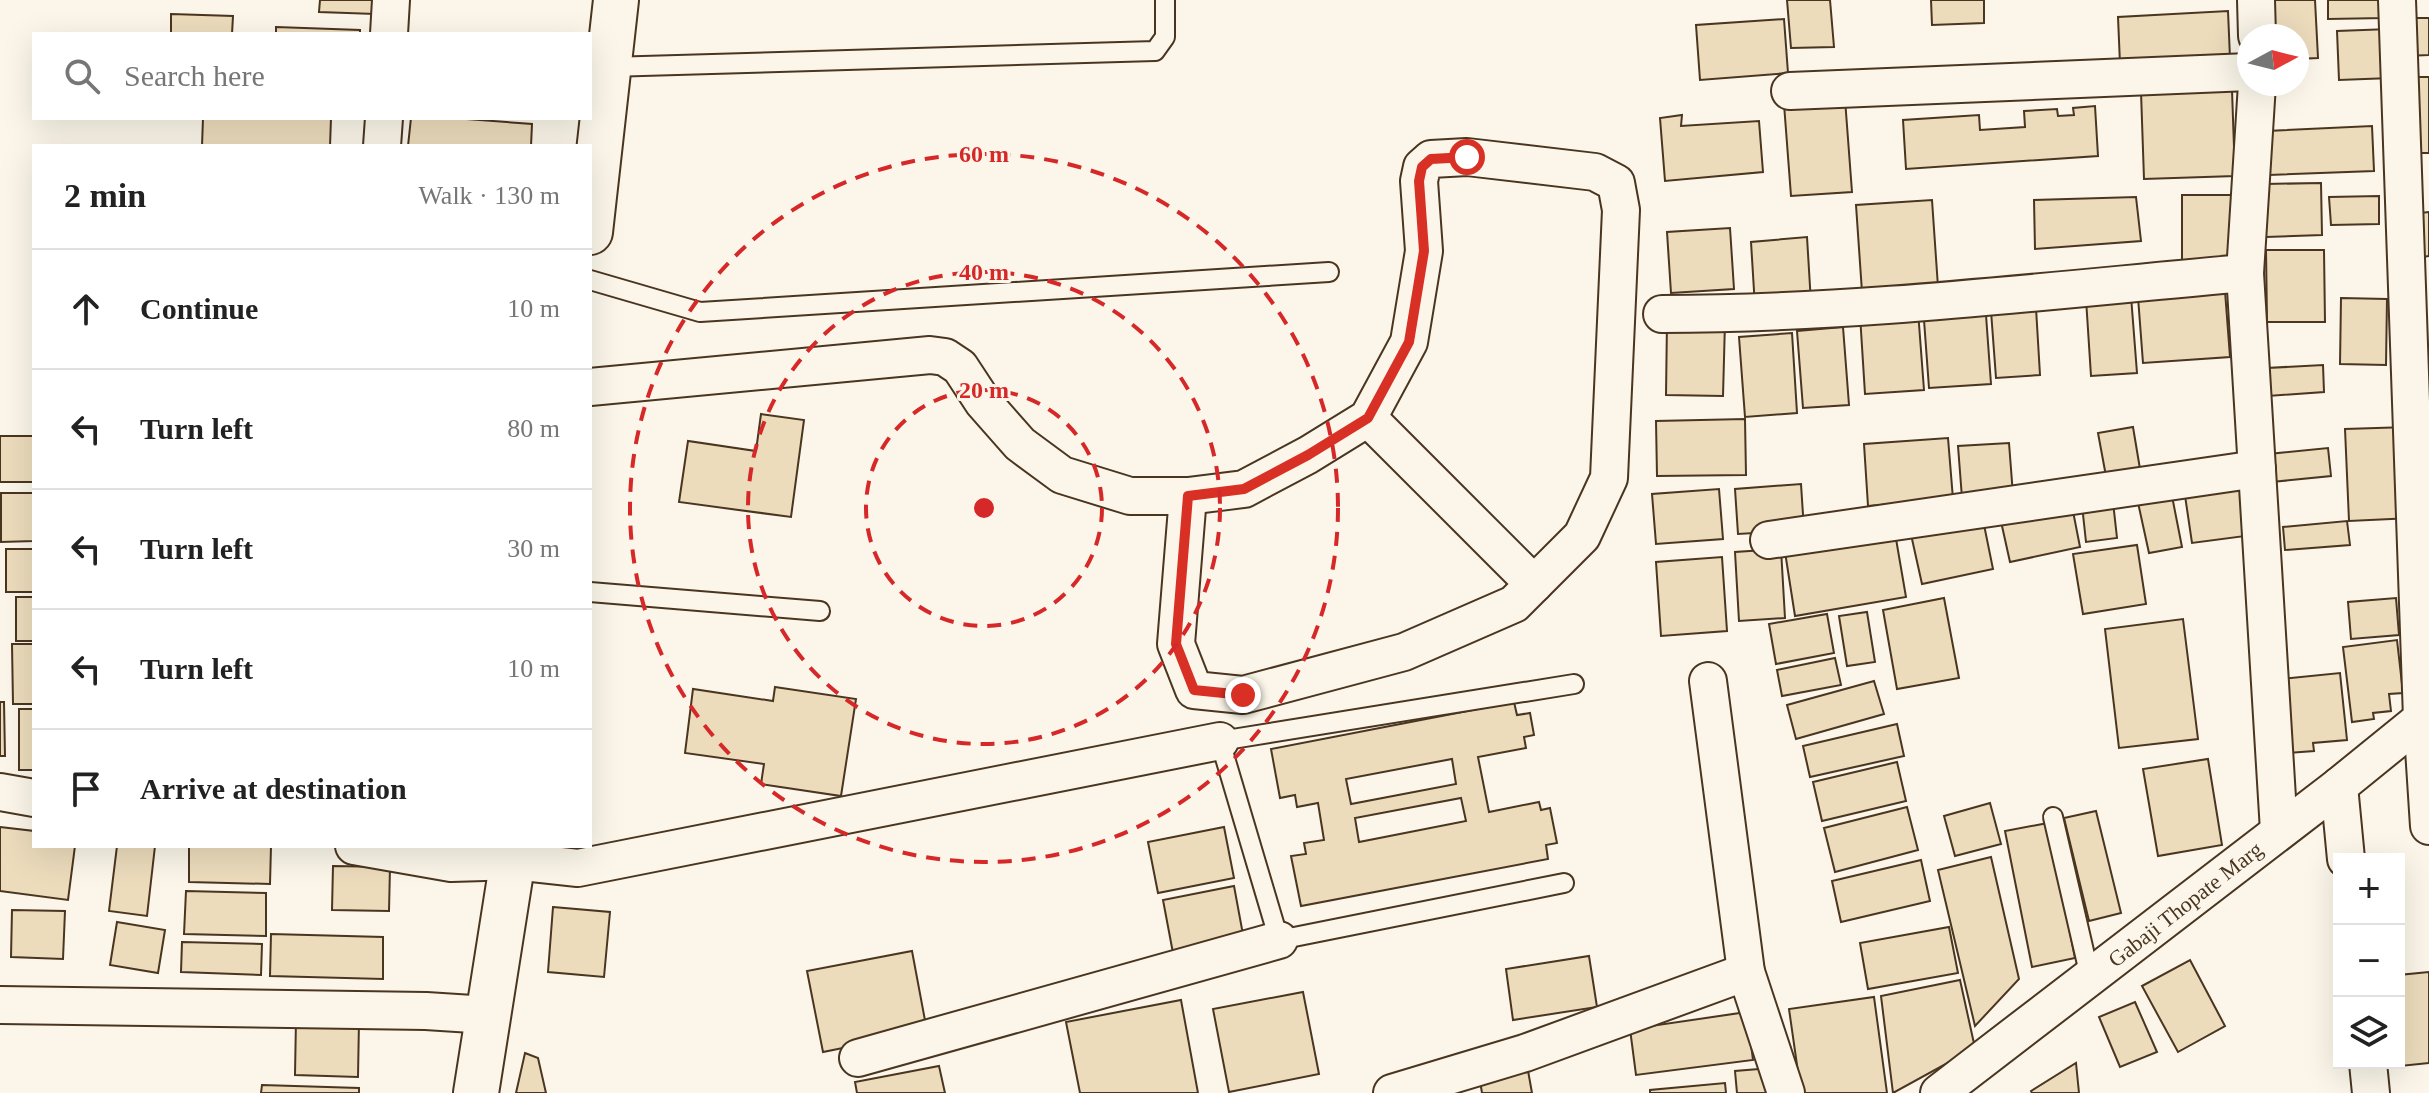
<!DOCTYPE html>
<meta charset="utf-8">
<style>
body{margin:0;font-family:Georgia,serif;background:#f6f6f6;color:#222}
.controls{position:absolute;right:24px;bottom:24px;display:grid;overflow:hidden;border-radius:0px;box-shadow:0 8px 32px #0002}
.controls button{width:72px;height:72px;display:grid;place-items:center;padding:0;border:0;border-bottom:2px solid #e0e0e0;background:#fff;color:#222;font:40px sans-serif}
.compass{position:absolute;left:2237px;top:24px;width:72px;height:72px;border-radius:50%;background:#fff;box-shadow:0 8px 32px #0002;rotate:83deg}
.stop{position:absolute;width:24px;height:24px;margin:-18px;border:6px solid #d93025;border-radius:50%;background:#fff}
.stop.end{background:#d93025;border-color:#fff;box-shadow:0 2px 8px #0008}
.list{margin:0;padding:0;list-style:none}
h2{display:flex;justify-content:space-between;align-items:center;height:104px;margin:0;padding:0 32px;font-size:34px}
h2 small{font-size:26px;font-weight:400;color:#767676}
.list li{display:grid;grid-template-columns:52px 1fr auto;gap:24px;align-items:center;box-sizing:border-box;height:120px;padding:0 32px;border-top:2px solid #e0e0e0}
.list b{display:block;font-size:30px;white-space:nowrap}
.list em{font-size:26px;font-style:normal;color:#767676}
.icon{flex:none;width:44px;height:44px;fill:none;stroke:currentColor;stroke-width:2;stroke-linecap:round;stroke-linejoin:round}
.map{position:relative;flex:none;width:2429px;height:1093px;overflow:hidden}
.search{position:absolute;background:#fff;box-shadow:0 8px 32px #0002;left:32px;top:32px;width:560px;height:88px;display:flex;align-items:center;gap:20px;box-sizing:border-box;padding:0 28px;border-radius:0px;color:#767676;font-size:30px}
.panel{position:absolute;background:#fff;box-shadow:0 8px 32px #0002;left:32px;top:144px;width:560px;height:704px;border-radius:0px}
.map>svg:first-child{display:block}
.building{fill:#ecdcbc;stroke:#4a3520;stroke-width:2;fill-rule:evenodd}
.lines{fill:none;stroke-linecap:round;stroke-linejoin:round}
.lane-casing{stroke:#4a3520;stroke-width:22}
.street-casing{stroke:#4a3520;stroke-width:40}
.secondary-casing{stroke:#4a3520;stroke-width:48}
.lane{stroke:#fbf6e9;stroke-width:18}
.street{stroke:#fbf6e9;stroke-width:36}
.secondary{stroke:#fbf6e9;stroke-width:44}
.route{stroke:#d93025;stroke-width:10}
.ring{fill:none;stroke:#d62828;stroke-width:4;stroke-dasharray:14 10}
.labels{text-anchor:middle;stroke-width:6;stroke-linejoin:round;paint-order:stroke}
.street-label{font-size:22px;fill:#4a3520;stroke:#fbf6e9}
.centre{fill:#d62828;stroke:#fbf6e9;stroke-width:4}
.ring-label{font-size:24px;text-anchor:middle;font-weight:bold;fill:#d62828;stroke:#fbf6e9;stroke-width:6;stroke-linejoin:round;paint-order:stroke}
</style>
<div class="map">
<svg width="2429" height="1093" viewBox="0 0 2429 1093">
<rect width="100%" height="100%" fill="#fbf6e9"/>
<!-- building -->
<g class="building">
<polygon points="320,0 376,0 375,14 319,12"/>
<polygon points="1787,0 1830,0 1834,47 1791,48"/>
<polygon points="1931,0 1984,0 1984,23 1932,25"/>
<polygon points="2258,0 2315,0 2318,58 2297,59 2297,36 2260,36"/>
<polygon points="2328,0 2384,0 2384,18 2328,19"/>
<polygon points="2228,11 2230,58 2120,64 2118,17"/>
<polygon points="171,14 233,16 232,34 171,34"/>
<polygon points="2406,18 2429,18 2429,55 2406,56"/>
<polygon points="1784,19 1788,73 1700,80 1696,25"/>
<polygon points="276,27 360,30 360,34 276,34"/>
<polygon points="2390,29 2391,78 2339,80 2337,31"/>
<rect x="2413" y="77" width="16" height="76"/>
<polygon points="2232,90 2235,176 2144,179 2141,92"/>
<polygon points="1845,99 1852,192 1791,196 1784,104"/>
<polygon points="2095,106 2098,156 1906,169 1903,120 1979,115 1980,130 2025,127 2024,111 2057,109 2058,116 2074,115 2073,108"/>
<polygon points="1682,115 1681,126 1759,121 1763,172 1665,181 1660,118"/>
<polygon points="203,118 331,118 330,146 202,146"/>
<polygon points="411,118 453,118 532,124 531,146 408,146"/>
<polygon points="2372,126 2374,171 2269,175 2267,131"/>
<polygon points="2321,183 2322,235 2266,237 2265,184"/>
<polygon points="2182,195 2240,195 2241,261 2182,261"/>
<polygon points="2379,196 2379,224 2331,225 2329,197"/>
<polygon points="2136,197 2141,241 2035,249 2034,200"/>
<polygon points="1932,200 1938,287 1862,292 1856,205"/>
<polygon points="2429,212 2429,256 2416,258 2412,214"/>
<polygon points="1730,228 1734,289 1671,293 1667,232"/>
<polygon points="1807,237 1811,303 1755,307 1751,242"/>
<polygon points="2266,250 2324,250 2325,322 2267,322"/>
<polygon points="2225,291 2230,357 2143,363 2138,297"/>
<polygon points="2131,296 2137,373 2091,376 2086,299"/>
<polygon points="2341,298 2387,299 2386,365 2340,364"/>
<polygon points="2036,308 2040,375 1996,378 1991,311"/>
<polygon points="1918,311 1924,390 1865,394 1860,315"/>
<polygon points="1986,315 1991,384 1929,388 1924,320"/>
<polygon points="1667,321 1725,322 1723,396 1666,395"/>
<polygon points="1843,327 1849,405 1803,408 1797,331"/>
<polygon points="1792,333 1797,413 1745,417 1739,337"/>
<polygon points="2323,365 2324,392 2268,396 2267,368"/>
<polygon points="761,414 804,420 791,517 679,502 688,441 756,451"/>
<polygon points="1745,419 1746,475 1657,476 1656,421"/>
<polygon points="2133,427 2142,481 2108,487 2098,433"/>
<polygon points="2408,427 2412,518 2349,521 2345,429"/>
<rect x="0" y="436" width="34" height="46"/>
<polygon points="1948,438 1953,499 1868,506 1864,444"/>
<polygon points="2009,443 2013,495 1962,498 1958,446"/>
<polygon points="2328,448 2331,476 2272,482 2269,454"/>
<polygon points="2183,482 2246,485 2253,535 2192,543"/>
<polygon points="1801,484 1804,530 1738,534 1735,489"/>
<polygon points="1719,489 1723,539 1656,544 1652,494"/>
<polygon points="2171,491 2182,547 2149,553 2137,498"/>
<polygon points="1,493 34,493 34,541 1,542"/>
<polygon points="2112,493 2117,538 2086,542 2081,496"/>
<polygon points="2071,501 2080,547 2010,562 2000,517"/>
<polygon points="1982,515 1993,569 1922,584 1910,530"/>
<polygon points="2347,521 2350,545 2285,550 2283,527"/>
<polygon points="1895,533 1906,597 1795,616 1785,552"/>
<polygon points="2137,545 2146,604 2083,614 2073,554"/>
<rect x="6" y="549" width="28" height="43"/>
<polygon points="1781,549 1785,618 1739,621 1735,552"/>
<polygon points="1722,557 1727,631 1661,636 1656,562"/>
<rect x="16" y="597" width="18" height="44"/>
<polygon points="1944,598 1959,678 1897,689 1883,610"/>
<polygon points="2396,598 2399,635 2351,639 2348,602"/>
<polygon points="1867,612 1875,662 1847,666 1839,616"/>
<polygon points="1827,614 1834,653 1776,664 1769,624"/>
<polygon points="2183,619 2198,739 2119,748 2105,629"/>
<polygon points="2397,640 2403,693 2389,694 2391,711 2373,713 2374,719 2352,722 2343,647"/>
<polygon points="12,644 34,644 34,704 13,704"/>
<polygon points="1835,658 1841,685 1782,696 1777,670"/>
<polygon points="2340,673 2347,740 2313,743 2314,751 2288,753 2281,679"/>
<polygon points="1874,681 1884,714 1796,739 1787,705"/>
<polygon points="775,687 856,699 841,796 761,784 764,764 685,753 693,689 773,701"/>
<polygon points="0,702 4,702 5,756 0,756"/>
<path d="M1514,702L1517,715L1530,713L1534,735L1524,737L1526,748L1478,757L1489,812L1539,802L1541,810L1550,808L1557,843L1546,845L1548,859L1301,906L1291,856L1306,854L1304,843L1324,840L1318,803L1297,807L1295,795L1280,798L1271,749ZM1452,759L1456,784L1351,804L1346,779ZM1461,798L1466,821L1359,842L1355,818Z"/>
<rect x="19" y="709" width="15" height="61"/>
<polygon points="1897,724 1904,756 1810,777 1803,746"/>
<polygon points="2208,759 2222,845 2158,856 2143,769"/>
<polygon points="1897,762 1906,801 1822,821 1813,782"/>
<polygon points="1990,803 2001,844 1955,856 1944,816"/>
<polygon points="1907,807 1918,850 1835,872 1824,828"/>
<polygon points="2096,811 2121,913 2089,921 2064,818"/>
<polygon points="2048,823 2075,958 2032,967 2005,831"/>
<polygon points="0,827 34,831 34,846 75,846 68,900 0,891"/>
<polygon points="1224,827 1234,878 1158,893 1148,842"/>
<polygon points="117,846 155,846 147,916 109,911"/>
<polygon points="189,846 271,846 270,884 189,882"/>
<polygon points="1991,857 2019,979 1975,1026 1938,870"/>
<polygon points="1921,860 1930,901 1841,922 1832,881"/>
<polygon points="333,866 390,867 389,911 332,910"/>
<polygon points="1234,886 1244,940 1173,953 1163,900"/>
<polygon points="186,891 266,893 266,936 184,934"/>
<polygon points="553,907 610,912 604,977 548,972"/>
<polygon points="12,910 65,911 63,959 11,957"/>
<polygon points="117,922 165,930 158,973 110,965"/>
<polygon points="1949,927 1958,973 1868,989 1860,943"/>
<polygon points="271,934 383,937 383,979 270,976"/>
<polygon points="182,942 262,944 261,975 181,972"/>
<polygon points="912,951 927,1031 823,1052 807,971"/>
<polygon points="1589,956 1597,1007 1513,1020 1506,969"/>
<polygon points="2190,960 2225,1026 2178,1052 2142,986"/>
<polygon points="2429,972 2429,1063 2381,1068 2381,1063 2399,1063 2399,975"/>
<polygon points="1960,980 1975,1048 1893,1093 1881,996"/>
<polygon points="1303,992 1319,1074 1229,1092 1213,1009"/>
<polygon points="1874,997 1887,1093 1801,1093 1789,1009"/>
<polygon points="1181,1000 1198,1093 1080,1093 1066,1022"/>
<polygon points="2135,1002 2157,1052 2120,1067 2099,1017"/>
<polygon points="1747,1012 1753,1060 1636,1075 1630,1029"/>
<polygon points="296,1019 359,1021 358,1077 295,1075"/>
<polygon points="525,1053 538,1058 546,1093 516,1093"/>
<polygon points="2076,1063 2079,1093 2032,1093 2031,1091"/>
<polygon points="1527,1065 1532,1093 1482,1093 1479,1075"/>
<polygon points="939,1066 945,1093 857,1093 855,1082"/>
<polygon points="1771,1068 1773,1093 1737,1093 1735,1071"/>
<polygon points="1725,1083 1726,1093 1650,1093 1650,1090"/>
<polygon points="262,1085 359,1088 359,1093 261,1093"/>
</g>
<g class="lines">
<defs>
<g id="lane">
<polyline points="608,67 1155,51 1165,37 1165,0"/>
<polyline points="590,280 700,312 1329,272"/>
<polyline points="590,592 820,611"/>
<polyline points="2053,817 2090,977"/>
<polyline points="1564,883 1279,940 1220,741 1574,684"/>
</g>
<g id="street">
<polyline points="2256,0 2257,36"/>
<polyline points="2397,0 2422,718 2429,826"/>
<polyline points="389,34 391,0"/>
<polyline points="2257,84 2245,273 2279,831"/>
<polyline points="1790,91 2249,72"/>
<polyline points="382,146 384,118"/>
<path d="M1662,314C1854,314 2053,290 2245,273"/>
<polyline points="590,387 930,355 945,357 960,367 983,402 1020,444 1062,475 1130,496 1188,496 1244,489 1308,455 1368,418 1409,342 1424,251 1419,181 1422,167 1431,159 1467,157 1595,172 1616,183 1621,210 1609,478 1582,536 1514,604 1404,652 1243,695 1194,690 1176,644 1188,496"/>
<polyline points="1368,418 1534,584"/>
<polyline points="1769,540 2257,469"/>
<polyline points="1708,681 1746,972 1786,1093"/>
<polyline points="2339,786 2346,859"/>
<polyline points="0,792 34,798"/>
<polyline points="354,846 451,863 514,861 578,868 1220,741"/>
<polyline points="0,1005 426,1011 488,1015"/>
<polyline points="858,1058 1279,940"/>
<polyline points="2368,1063 2371,1093"/>
<polyline points="1392,1093 1525,1053 1746,972"/>
<polyline points="1939,1093 2339,786 2429,713"/>
</g>
<g id="secondary">
<polyline points="590,232 616,0"/>
<polyline points="476,1093 515,846"/>
</g>
</defs>
<!-- lane casing -->
<use href="#lane" class="lane-casing"/>
<!-- street casing -->
<use href="#street" class="street-casing"/>
<!-- secondary casing -->
<use href="#secondary" class="secondary-casing"/>
<!-- lane -->
<use href="#lane" class="lane"/>
<!-- street -->
<use href="#street" class="street"/>
<!-- secondary -->
<use href="#secondary" class="secondary"/>
</g>
<g class="lines">
<!-- route -->
<polyline class="route" points="1243,695 1194,690 1176,644 1188,496 1244,489 1308,455 1368,418 1409,342 1424,251 1419,181 1422,167 1431,159 1467,157"/>
</g>
<!-- distance rings -->
<g class="ring">
<circle cx="984" cy="508" r="118"/>
<circle cx="984" cy="508" r="236"/>
<circle cx="984" cy="508" r="354"/>
</g>
<g class="labels">
<!-- street labels -->
<g class="street-label">
<text transform="translate(2185 904) rotate(-38)" y="8">Gabaji Thopate Marg</text>
</g>
</g>
<circle cx="984" cy="508" r="12" class="centre"/>
<g class="ring-label">
<text x="984" y="162">60 m</text>
<text x="984" y="280">40 m</text>
<text x="984" y="398">20 m</text>
</g>
</svg>
<div class="controls">
<button>+</button>
<button>−</button>
<button><svg class="icon" aria-label="layers" viewBox="0 0 24 24"><path d="M12 4l9 5-9 5-9-5zM3 14l9 5 9-5"/></svg></button>
</div>
<svg class="compass" viewBox="-18 -18 36 36"><path d="M0-13l5 13h-10z" fill="#e53935"/><path d="M0 13l5-13h-10z" fill="#767676"/></svg>
<div class="stop" style="left:1467px;top:157px"></div>
<div class="stop end" style="left:1243px;top:695px"></div>
<div class="search"><svg class="icon" aria-label="search" viewBox="0 0 24 24"><circle cx="10" cy="10" r="6"/><path d="M15 15l6 6"/></svg>Search here</div>
<section class="panel">
<h2>2 min<small>Walk · 130 m</small></h2>
<ul class="list">
<li><svg class="icon" aria-label="ahead" viewBox="0 0 24 24"><path d="M12 20V5M6 11l6-6 6 6"/></svg><div><b>Continue</b></div><em>10 m</em></li>
<li><svg class="icon" aria-label="left" viewBox="0 0 24 24"><path d="M17 20v-9H6M10 6l-5 5 5 5"/></svg><div><b>Turn left</b></div><em>80 m</em></li>
<li><svg class="icon" aria-label="left" viewBox="0 0 24 24"><path d="M17 20v-9H6M10 6l-5 5 5 5"/></svg><div><b>Turn left</b></div><em>30 m</em></li>
<li><svg class="icon" aria-label="left" viewBox="0 0 24 24"><path d="M17 20v-9H6M10 6l-5 5 5 5"/></svg><div><b>Turn left</b></div><em>10 m</em></li>
<li><svg class="icon" aria-label="arrive" viewBox="0 0 24 24"><path d="M6 21V4h12l-3 4 3 4H6"/></svg><div><b>Arrive at destination</b></div></li>
</ul>
</section>
</div>
